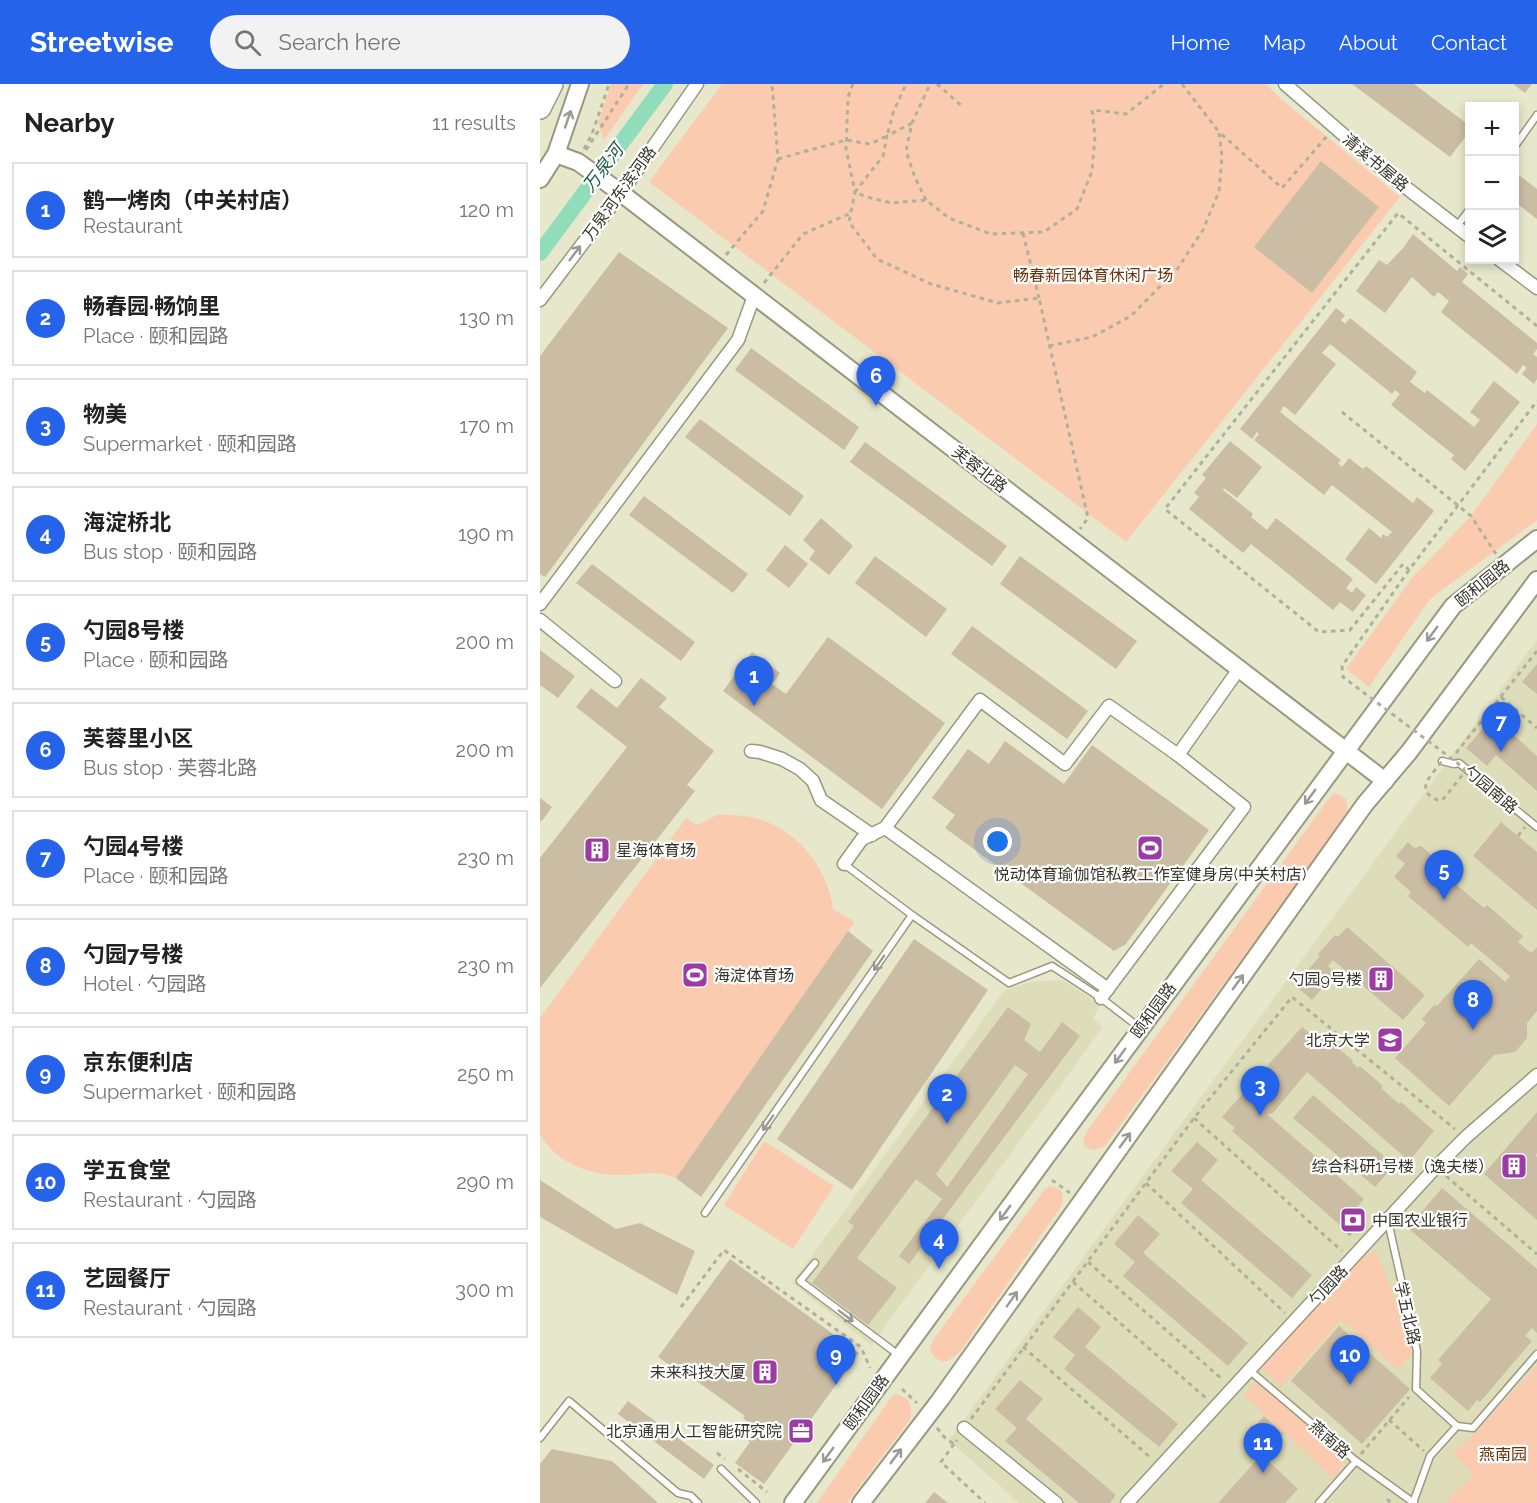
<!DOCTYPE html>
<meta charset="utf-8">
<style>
body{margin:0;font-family:Raleway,"Noto Sans SC",sans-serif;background:#f2f2f2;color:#222}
.controls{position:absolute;right:18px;top:18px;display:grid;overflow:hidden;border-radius:0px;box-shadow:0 3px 9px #0003}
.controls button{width:54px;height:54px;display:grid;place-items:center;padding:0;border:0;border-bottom:2px solid #e0e0e0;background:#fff;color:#222;font:30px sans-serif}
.you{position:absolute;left:458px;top:758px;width:21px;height:21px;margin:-15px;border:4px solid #fff;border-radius:50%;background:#1a73e8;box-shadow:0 0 0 9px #1a73e833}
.badge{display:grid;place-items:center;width:39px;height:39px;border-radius:50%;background:#2563eb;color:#fff;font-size:20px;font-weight:700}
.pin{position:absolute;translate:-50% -50px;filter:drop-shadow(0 2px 3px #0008)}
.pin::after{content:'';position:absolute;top:32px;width:21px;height:18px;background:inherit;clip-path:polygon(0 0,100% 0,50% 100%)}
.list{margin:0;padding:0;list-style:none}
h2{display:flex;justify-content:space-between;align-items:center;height:78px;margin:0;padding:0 24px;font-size:26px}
h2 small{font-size:20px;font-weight:400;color:#767676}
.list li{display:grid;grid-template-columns:39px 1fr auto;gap:18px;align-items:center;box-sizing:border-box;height:96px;margin:0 12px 12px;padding:0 12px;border:2px solid #e0e0e0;border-radius:0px}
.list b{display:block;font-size:22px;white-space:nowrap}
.list p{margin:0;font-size:20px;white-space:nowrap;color:#767676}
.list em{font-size:20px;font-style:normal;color:#767676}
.icon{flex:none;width:33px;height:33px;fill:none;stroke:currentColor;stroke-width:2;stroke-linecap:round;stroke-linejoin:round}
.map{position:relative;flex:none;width:997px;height:1419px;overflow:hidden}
header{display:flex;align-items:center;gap:36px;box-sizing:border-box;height:84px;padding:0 30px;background:#2563eb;color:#fff}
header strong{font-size:28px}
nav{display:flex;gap:33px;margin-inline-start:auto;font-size:21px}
.search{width:420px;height:54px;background:#f2f2f2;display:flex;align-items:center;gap:15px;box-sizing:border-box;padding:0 21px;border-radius:33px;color:#767676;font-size:22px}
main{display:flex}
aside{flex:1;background:#fff}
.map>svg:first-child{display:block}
.built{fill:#ddddba}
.green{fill:#fbcbb0}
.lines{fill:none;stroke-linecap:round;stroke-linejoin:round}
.canal{stroke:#91dcba;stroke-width:16}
.building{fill:#cbbca4;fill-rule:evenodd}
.lane-casing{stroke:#999980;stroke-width:9}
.street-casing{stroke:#999980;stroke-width:15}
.secondary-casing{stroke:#999980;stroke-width:20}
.highway-casing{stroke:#999980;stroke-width:24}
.path{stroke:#b1b19b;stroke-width:3;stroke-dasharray:4.5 4.5;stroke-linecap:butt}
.lane{stroke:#fff;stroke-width:6}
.street{stroke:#fff;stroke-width:12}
.secondary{stroke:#fff;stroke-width:16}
.highway{stroke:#fff;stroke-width:21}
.path-bridge{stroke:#b1b19b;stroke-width:3;stroke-dasharray:4.5 4.5;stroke-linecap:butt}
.oneway{stroke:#9a9a95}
.labels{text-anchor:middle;stroke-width:4.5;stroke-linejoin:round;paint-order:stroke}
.street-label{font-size:16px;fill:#35352b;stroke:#fff}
.park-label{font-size:16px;fill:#6b3209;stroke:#fff}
.poi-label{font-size:16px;fill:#35352b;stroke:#fff;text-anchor:end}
.water-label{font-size:18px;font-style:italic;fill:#235d46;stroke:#fff}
</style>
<header>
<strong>Streetwise</strong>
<div class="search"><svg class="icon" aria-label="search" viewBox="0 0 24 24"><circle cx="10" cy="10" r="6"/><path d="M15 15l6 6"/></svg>Search here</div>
<nav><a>Home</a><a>Map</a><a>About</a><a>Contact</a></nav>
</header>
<main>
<aside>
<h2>Nearby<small>11 results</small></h2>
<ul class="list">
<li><span class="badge">1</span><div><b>鹤一烤肉（中关村店）</b><p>Restaurant</p></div><em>120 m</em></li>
<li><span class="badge">2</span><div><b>畅春园·畅饷里</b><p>Place · 颐和园路</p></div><em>130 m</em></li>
<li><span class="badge">3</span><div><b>物美</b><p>Supermarket · 颐和园路</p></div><em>170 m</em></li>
<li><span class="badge">4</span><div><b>海淀桥北</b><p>Bus stop · 颐和园路</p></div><em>190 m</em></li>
<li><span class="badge">5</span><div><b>勺园8号楼</b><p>Place · 颐和园路</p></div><em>200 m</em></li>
<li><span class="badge">6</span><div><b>芙蓉里小区</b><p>Bus stop · 芙蓉北路</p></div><em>200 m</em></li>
<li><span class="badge">7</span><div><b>勺园4号楼</b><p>Place · 颐和园路</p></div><em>230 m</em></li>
<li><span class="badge">8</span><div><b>勺园7号楼</b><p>Hotel · 勺园路</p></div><em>230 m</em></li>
<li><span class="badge">9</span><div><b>京东便利店</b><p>Supermarket · 颐和园路</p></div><em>250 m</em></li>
<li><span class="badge">10</span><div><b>学五食堂</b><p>Restaurant · 勺园路</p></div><em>290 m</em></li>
<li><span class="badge">11</span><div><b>艺园餐厅</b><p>Restaurant · 勺园路</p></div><em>300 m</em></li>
</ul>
</aside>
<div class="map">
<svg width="997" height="1419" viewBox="0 0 997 1419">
<rect width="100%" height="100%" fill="#e7e7cb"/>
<!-- built -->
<g class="built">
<polygon points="997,556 997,1419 479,1419 409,1356"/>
<polygon points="523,896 561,921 553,934 563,943 331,1261 252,1199 464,907 490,898"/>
</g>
<!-- green -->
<g class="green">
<polygon points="71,0 103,0 64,56 58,39"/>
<polygon points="182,0 726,0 741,15 860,113 586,458 109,98"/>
<polygon points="997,340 997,436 890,515 829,603 806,585 872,494 931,432"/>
<polygon points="794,709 800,711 806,715 808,726 805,734 565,1062 554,1066 545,1063 543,1056 547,1047 790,713"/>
<path d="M177,731C190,731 206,731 219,735C258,747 288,784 293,825L315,838L136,1094C113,1086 108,1090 85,1091C59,1092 30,1084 12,1066C7,1061 4,1056 0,1051V934L146,734L157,741Z"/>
<polygon points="224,1057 294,1102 253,1165 184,1121"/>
<path d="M510,1102C524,1104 525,1112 520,1124L419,1269L409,1276L404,1278L395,1274L390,1266L393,1256L505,1105Z"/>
<polygon points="836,1167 875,1266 859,1286 801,1236 741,1303 720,1284 819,1175"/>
<polygon points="997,1281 997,1419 905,1419 934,1390 912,1370 932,1352"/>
<polygon points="716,1297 807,1377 793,1394 703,1311"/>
<path d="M356,1310C370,1314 372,1320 371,1334L307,1419H277L352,1312Z"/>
</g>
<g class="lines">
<!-- canal -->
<polyline class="canal" points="0,169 125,0"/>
</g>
<!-- building -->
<g class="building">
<polygon points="812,0 874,0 930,42 930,47 910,73"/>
<polygon points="973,0 992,0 985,9"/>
<polygon points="781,77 839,123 772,209 714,163"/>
<polygon points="975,88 997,105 997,135 975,118"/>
<polygon points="873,150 917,187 920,183 928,190 922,198 997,259 997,265 993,270 997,273 997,295 994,300 982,290 987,284 983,281 977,290 901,228 909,217 898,208 894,213 872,193 845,229 816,207 839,176 847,181 864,163"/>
<polygon points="79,168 188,244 5,493 0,490 0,272"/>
<polygon points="796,224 805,231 801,236 805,240 810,234 877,288 870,298 885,309 887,306 934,343 940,336 930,328 954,297 980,318 925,387 911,375 914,371 851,321 860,310 855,306 852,310 790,260 782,269 796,280 755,331 744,322 740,328 801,376 798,379 802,383 809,374 823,385 826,382 873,419 877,413 894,427 836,500 805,475 829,444 841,454 843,450 847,453 852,448 792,401 784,411 714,356 719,350 717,348 712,355 700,345"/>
<polygon points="211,264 319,343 304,366 195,286"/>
<polygon points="160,335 264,412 250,432 145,353"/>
<polygon points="690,357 722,383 697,414 684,404 683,406 713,430 711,433 727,446 736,434 813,495 806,504 812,509 816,503 826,511 813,528 800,518 793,526 711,460 703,469 649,425 659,413 654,409 666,394 662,391"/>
<polygon points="325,358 467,462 452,482 310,378"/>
<polygon points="104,412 208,490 193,509 89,431"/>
<polygon points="281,434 313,462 289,491 269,475 275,467 263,456"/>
<polygon points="245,461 268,480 249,504 226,486"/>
<polygon points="335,472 407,525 386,553 315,499"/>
<polygon points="480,472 597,557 576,585 460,500"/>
<polygon points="52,480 155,558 141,577 36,499"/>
<polygon points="432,542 548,627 527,655 411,570"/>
<polygon points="288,553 405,639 342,725 183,607 212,568 240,589 232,600 246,610"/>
<polygon points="0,566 35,592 18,614 0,601"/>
<polygon points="997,580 997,610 982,598"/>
<polygon points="101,594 127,614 119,623 174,667 147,701 155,707 0,904 0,774 87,663 36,623 51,604 77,624"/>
<polygon points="953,633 997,672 997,707 956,671 947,682 926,664"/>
<polygon points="465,657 524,700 552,661 669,746 586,860 574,867 405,744 415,731 392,714 428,665 449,680"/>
<polygon points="0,714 12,723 2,737 0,736"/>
<polygon points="961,738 997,768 997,826 933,772"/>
<polygon points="868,758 874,764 881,762 899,777 894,782 944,824 947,821 983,852 978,858 991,869 997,863 997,927 987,939 987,954 975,968 954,971 909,1022 855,974 886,939 882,935 895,920 897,922 939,875 965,898 970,892 931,859 928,863 868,812 871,808 854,793 865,780 856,772"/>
<polygon points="807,843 885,911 863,936 793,876 788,882 796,889 772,916 755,901 780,872 778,870 795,851 798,853"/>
<polygon points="308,847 333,867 161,1113 136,1094"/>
<polygon points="374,855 448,906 312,1106 237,1055"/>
<path d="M468,923L491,940L484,956L500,968L522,938L540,952L369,1180L359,1172L402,1115L376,1095L317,1174L357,1204L328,1241L272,1199L314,1142L308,1138ZM475,981L488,990L407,1103L396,1090Z"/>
<polygon points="762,943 775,953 780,948 813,977 812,978 818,984 820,982 843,1002 841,1004 859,1020 861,1018 894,1047 869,1077 767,988 732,1030 730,1029 728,1031 824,1115 801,1142 692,1047 695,1044 682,1033"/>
<polygon points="773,1011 854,1081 835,1103 753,1034"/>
<polygon points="997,1028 997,1069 995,1072 997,1073 997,1136 944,1090"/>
<polygon points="657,1058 678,1076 661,1096 772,1191 752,1214 641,1119 653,1105 631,1087"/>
<polygon points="0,1096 76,1145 100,1139 155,1167 137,1211 0,1133"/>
<polygon points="902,1104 997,1185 997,1249 992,1244 985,1252 992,1257 940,1318 937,1316 928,1327 890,1294 902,1280 898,1276 951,1215 868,1144"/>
<polygon points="598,1131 620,1150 603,1169 708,1259 688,1282 583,1192 595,1178 574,1160"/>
<polygon points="190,1175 319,1269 224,1400 195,1379 210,1358 203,1352 211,1341 203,1334 205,1332 143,1287 141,1289 118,1273"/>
<polygon points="538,1223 561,1243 545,1263 638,1340 619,1363 524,1285 535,1271 513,1253"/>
<polygon points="799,1242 870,1305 822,1360 751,1297"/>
<polygon points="480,1296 503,1315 486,1335 576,1411 570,1419 539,1419 465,1357 477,1344 455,1325"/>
<polygon points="88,1317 174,1381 164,1395 78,1330"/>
<polygon points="724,1332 744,1350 723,1372 758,1405 745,1419 678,1419 723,1369 705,1353"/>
<polygon points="12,1365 72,1377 118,1419 0,1419 0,1380"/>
<polygon points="394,1408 408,1419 385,1419"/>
</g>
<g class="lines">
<defs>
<g id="lane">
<polyline points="975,62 997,31"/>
<polyline points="917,142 930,125"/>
<polyline points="902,677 914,680 919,679 997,743"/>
<polyline points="304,780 372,831 469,899 512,882 561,914 600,944"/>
<polyline points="165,1129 372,831"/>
<polyline points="848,1137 877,1267 876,1305 917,1342"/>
<polyline points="275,1179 260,1197 360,1272"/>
<polyline points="709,1286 816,1377 874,1419"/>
<polyline points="0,1354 29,1317 138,1409 151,1412 158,1419"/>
<polyline points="181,1385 216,1419"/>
<polyline points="779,1419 816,1377"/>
<polyline points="873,1419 890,1372 917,1342 933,1344 997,1270"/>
</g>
<g id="street">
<polyline points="745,0 851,92 930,153"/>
<polyline points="960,176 997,204"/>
<polyline points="0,216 81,109 157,0"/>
<polyline points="0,520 198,256 214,212"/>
<polyline points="0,536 75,597"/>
<polyline points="211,667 220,668 242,675 260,685 273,697 281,716 332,751"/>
<polyline points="345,744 568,905"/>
<polyline points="304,780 322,755 345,744 440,616 525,680 569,622 638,671 699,585"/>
<polyline points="561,914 704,723 638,671"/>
<polyline points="424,1344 516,1419"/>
<polyline points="587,1419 896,1083 926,1053 997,991"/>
</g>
<g id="secondary">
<polyline points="16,70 38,78 81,109 845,697"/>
<polyline points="0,95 16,70 40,0"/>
<polyline points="253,1419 503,1077 913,522 997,455"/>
<polyline points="321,1419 400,1316 825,720 869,668 997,496"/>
</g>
<polyline id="highway" points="0,24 12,0"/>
</defs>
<!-- lane casing -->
<use href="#lane" class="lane-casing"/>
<!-- street casing -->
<use href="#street" class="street-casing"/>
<!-- secondary casing -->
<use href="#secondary" class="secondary-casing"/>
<!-- highway casing -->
<use href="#highway" class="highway-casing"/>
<!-- path -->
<g class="path">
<polyline points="313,0 308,13 306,65 315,108 309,138 337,175 391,200 458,219 499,214 548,434 540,445"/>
<polyline points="397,0 422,22"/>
<polyline points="642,0 679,48"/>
<polyline points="372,39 347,52 343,72 315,108 327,113 351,119 386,116 409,134 451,150 504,148 537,125 552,87 555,52 552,26 586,30 624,0"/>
<polyline points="44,65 52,50 69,0"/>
<polyline points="46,66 89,0"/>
<polyline points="238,75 306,56 330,60 347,52 353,29 366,0"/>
<polyline points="386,116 374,91 366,67 372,39 390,0"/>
<polyline points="483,149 499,214"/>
<polyline points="186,171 223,127 238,75 232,0"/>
<polyline points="224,199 263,150 311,129"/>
<polyline points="997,242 858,129 625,425 779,548 810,546 863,480 869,486 997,317"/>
<polyline points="509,262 552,253 591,232 638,184 663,146 679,107 682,73 679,48 742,104 787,52"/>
<polyline points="802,328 931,432 956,470"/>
<polyline points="961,613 997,644"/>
<polyline points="916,669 997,567"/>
<polyline points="978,752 985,743"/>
<polyline points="654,1034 802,1167"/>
<polyline points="906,1092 997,1170"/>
<polyline points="512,1096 530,1109"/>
<polyline points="606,1099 745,1229"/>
<polyline points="801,1142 814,1154"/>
<polyline points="548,1178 682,1295"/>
<polyline points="533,1198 667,1315"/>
<polyline points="141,1223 184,1166 321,1263 330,1284"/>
<polyline points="483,1263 611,1374"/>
<polyline points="362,1305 377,1319"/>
<polyline points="431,1335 654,1034 752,913 915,1045"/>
<polyline points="849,1336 884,1367"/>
<polyline points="397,1344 406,1355 414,1360 417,1356"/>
<polyline points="414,1360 401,1378 445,1419"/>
<polyline points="177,1369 185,1375"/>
<polyline points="821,1370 869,1313"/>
<polyline points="198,1385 227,1408"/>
<polyline points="847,1415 851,1419"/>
</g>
<!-- lane -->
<use href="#lane" class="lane"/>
<!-- street -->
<use href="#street" class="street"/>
<!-- secondary -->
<use href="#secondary" class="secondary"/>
<!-- highway -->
<use href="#highway" class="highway"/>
<!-- path-bridge -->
<path class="path-bridge" d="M869,486L802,582L803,593L924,684L925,688L904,714L901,717C872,708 891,692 902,677"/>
</g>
<!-- one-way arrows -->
<defs><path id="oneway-shaft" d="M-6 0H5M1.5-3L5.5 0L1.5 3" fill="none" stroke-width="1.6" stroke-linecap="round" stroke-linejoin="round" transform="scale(1.5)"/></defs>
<g class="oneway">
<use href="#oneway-shaft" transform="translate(28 35) rotate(-71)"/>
<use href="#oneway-shaft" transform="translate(35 169) rotate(-53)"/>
<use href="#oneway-shaft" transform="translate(892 550) rotate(126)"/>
<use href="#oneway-shaft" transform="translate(770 713) rotate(126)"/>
<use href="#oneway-shaft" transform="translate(339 879) rotate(125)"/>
<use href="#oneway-shaft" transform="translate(698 898) rotate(-54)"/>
<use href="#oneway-shaft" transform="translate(580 972) rotate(126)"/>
<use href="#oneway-shaft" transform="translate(228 1039) rotate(125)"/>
<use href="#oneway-shaft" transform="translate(585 1056) rotate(-54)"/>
<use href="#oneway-shaft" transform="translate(465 1129) rotate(126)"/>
<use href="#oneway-shaft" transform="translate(472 1215) rotate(-55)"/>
<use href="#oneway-shaft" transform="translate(306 1232) rotate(37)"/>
<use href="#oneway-shaft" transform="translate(288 1371) rotate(126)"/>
<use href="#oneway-shaft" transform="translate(356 1372) rotate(-53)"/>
</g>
<!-- icons -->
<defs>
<symbol id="stadium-square" viewBox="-11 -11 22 22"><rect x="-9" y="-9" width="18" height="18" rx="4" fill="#9b3ba3" stroke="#fff"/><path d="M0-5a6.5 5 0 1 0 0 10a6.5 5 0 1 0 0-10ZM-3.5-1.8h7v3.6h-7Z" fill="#fff"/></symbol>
<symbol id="building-square" viewBox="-11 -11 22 22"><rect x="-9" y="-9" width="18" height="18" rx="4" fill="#9b3ba3" stroke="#fff"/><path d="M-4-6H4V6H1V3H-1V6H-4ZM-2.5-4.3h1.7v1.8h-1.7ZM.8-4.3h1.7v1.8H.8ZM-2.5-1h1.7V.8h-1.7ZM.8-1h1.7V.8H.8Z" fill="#fff"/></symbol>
<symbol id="university-square" viewBox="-11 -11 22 22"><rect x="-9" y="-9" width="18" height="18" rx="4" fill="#9b3ba3" stroke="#fff"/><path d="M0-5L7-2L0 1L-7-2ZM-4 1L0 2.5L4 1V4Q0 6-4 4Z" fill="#fff"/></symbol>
<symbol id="bank-square" viewBox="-11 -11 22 22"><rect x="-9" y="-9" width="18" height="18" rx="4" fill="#9b3ba3" stroke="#fff"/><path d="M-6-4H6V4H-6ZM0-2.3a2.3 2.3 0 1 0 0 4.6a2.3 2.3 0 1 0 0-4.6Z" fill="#fff"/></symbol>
<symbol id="office-square" viewBox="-11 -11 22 22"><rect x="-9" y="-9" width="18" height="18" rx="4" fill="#9b3ba3" stroke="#fff"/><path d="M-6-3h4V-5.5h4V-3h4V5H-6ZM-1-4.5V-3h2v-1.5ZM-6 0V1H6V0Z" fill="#fff"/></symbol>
</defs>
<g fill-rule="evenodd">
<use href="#stadium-square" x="595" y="749" width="30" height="30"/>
<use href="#building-square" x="42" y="751" width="30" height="30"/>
<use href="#stadium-square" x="140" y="876" width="30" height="30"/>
<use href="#building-square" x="826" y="880" width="30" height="30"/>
<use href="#university-square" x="835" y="941" width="30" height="30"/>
<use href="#building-square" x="959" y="1067" width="30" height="30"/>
<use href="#bank-square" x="798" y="1121" width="30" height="30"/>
<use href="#building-square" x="210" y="1273" width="30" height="30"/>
<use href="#office-square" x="246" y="1332" width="30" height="30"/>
</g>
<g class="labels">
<!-- street labels -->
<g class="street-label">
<text transform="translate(836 78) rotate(40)" y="6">清溪书屋路</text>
<text transform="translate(79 109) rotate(-54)" y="6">万泉河东滨河路</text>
<text transform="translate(440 385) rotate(38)" y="6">芙蓉北路</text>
<text transform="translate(942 499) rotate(-39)" y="6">颐和园路</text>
<text transform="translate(951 705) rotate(40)" y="6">勺园南路</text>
<text transform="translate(613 926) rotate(-54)" y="6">颐和园路</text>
<text transform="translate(788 1201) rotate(-47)" y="6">勺园路</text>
<text transform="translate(868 1229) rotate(77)" y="6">学五北路</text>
<text transform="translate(326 1318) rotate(-54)" y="6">颐和园路</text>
<text transform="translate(790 1355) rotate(41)" y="6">燕南路</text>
</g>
<!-- park labels -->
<g class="park-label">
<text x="553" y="197">畅春新园体育休闲广场</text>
<text x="963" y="1376">燕南园</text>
</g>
<!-- poi labels -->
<g class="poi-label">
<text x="76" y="772" text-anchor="start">星海体育场</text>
<text x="610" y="796" text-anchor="middle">悦动体育瑜伽馆私教工作室健身房(中关村店)</text>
<text x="174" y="897" text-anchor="start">海淀体育场</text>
<text x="822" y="901">勺园9号楼</text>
<text x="830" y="962">北京大学</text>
<text x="954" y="1088">综合科研1号楼（逸夫楼）</text>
<text x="832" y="1142" text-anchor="start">中国农业银行</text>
<text x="206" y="1294">未来科技大厦</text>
<text x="242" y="1353">北京通用人工智能研究院</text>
</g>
<!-- water labels -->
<g class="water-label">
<text transform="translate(63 84) rotate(-53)" y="6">万泉河</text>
</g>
</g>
</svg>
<div class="controls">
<button>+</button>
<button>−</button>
<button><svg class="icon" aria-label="layers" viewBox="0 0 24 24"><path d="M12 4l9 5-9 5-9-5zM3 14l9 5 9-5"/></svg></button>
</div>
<div class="you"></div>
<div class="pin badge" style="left:214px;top:622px">1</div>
<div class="pin badge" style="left:407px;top:1040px">2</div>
<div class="pin badge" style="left:720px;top:1032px">3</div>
<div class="pin badge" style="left:399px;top:1185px">4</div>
<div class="pin badge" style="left:904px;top:816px">5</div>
<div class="pin badge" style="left:336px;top:322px">6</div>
<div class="pin badge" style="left:961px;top:668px">7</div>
<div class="pin badge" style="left:933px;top:946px">8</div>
<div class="pin badge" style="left:296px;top:1301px">9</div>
<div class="pin badge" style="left:810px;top:1301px">10</div>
<div class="pin badge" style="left:723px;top:1389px">11</div>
</div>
</main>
